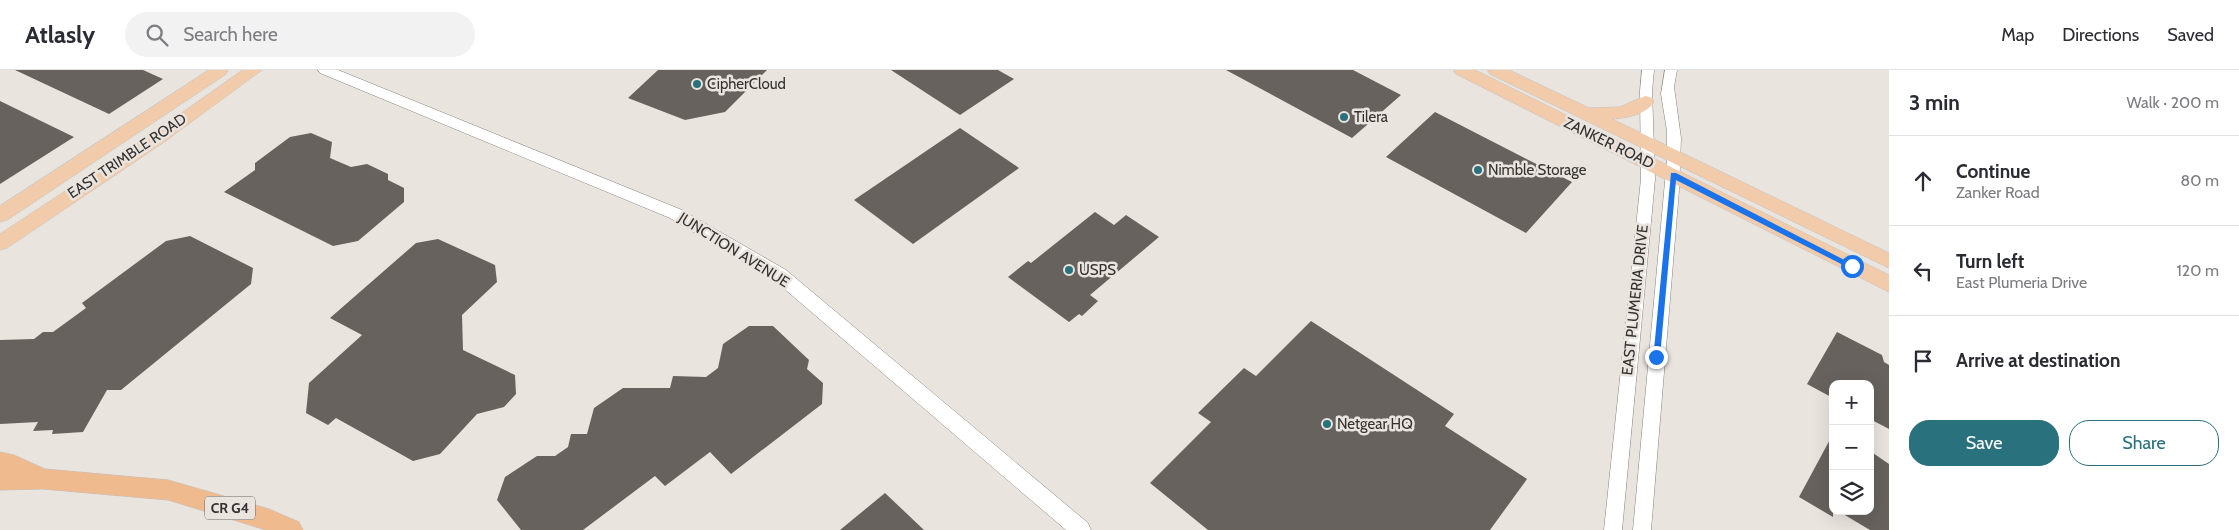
<!DOCTYPE html>
<meta charset="utf-8">
<style>
body{margin:0;font-family:Cabin,sans-serif;background:#f2f2f3;color:#2b2b33}
.controls{position:absolute;right:15px;bottom:15px;display:grid;overflow:hidden;border-radius:10px;box-shadow:0 5px 20px #0002}
.controls button{width:45px;height:45px;display:grid;place-items:center;padding:0;border:0;border-bottom:1px solid #e1e1e2;background:#fff;color:#2b2b33;font:25px sans-serif}
.stop{position:absolute;width:15px;height:15px;margin:-11px;border:4px solid #1a73e8;border-radius:50%;background:#fff}
.stop.end{background:#1a73e8;border-color:#fff;box-shadow:0 1px 5px #0008}
.list{margin:0;padding:0;list-style:none}
h2{display:flex;justify-content:space-between;align-items:center;height:65px;margin:0;padding:0 20px;font-size:21px}
h2 small{font-size:16px;font-weight:400;color:#7c7c81}
.list li{display:grid;grid-template-columns:32px 1fr auto;gap:15px;align-items:center;box-sizing:border-box;height:90px;padding:0 20px;border-top:1px solid #e1e1e2}
.list b{display:block;font-size:19px;white-space:nowrap}
.list p{margin:0;font-size:16px;white-space:nowrap;color:#7c7c81}
.list em{font-size:16px;font-style:normal;color:#7c7c81}
.actions{display:flex;gap:10px;padding:15px 20px}
.actions a{flex:1;padding:11px 0;border:1px solid #29717c;border-radius:20px;text-align:center;font-size:18px;color:#29717c}
.actions .main{background:#29717c;color:#fff}
.icon{flex:none;width:28px;height:28px;fill:none;stroke:currentColor;stroke-width:2;stroke-linecap:round;stroke-linejoin:round}
.map{position:relative;flex:none;width:1889px;height:460px;overflow:hidden}
header{display:flex;align-items:center;gap:30px;box-sizing:border-box;height:70px;padding:0 25px;background:#fff;border-bottom:1px solid #e1e1e2}
header strong{font-size:24px}
nav{display:flex;gap:28px;margin-inline-start:auto;font-size:18px}
.search{width:350px;height:45px;background:#f2f2f3;display:flex;align-items:center;gap:12px;box-sizing:border-box;padding:0 18px;border-radius:28px;color:#7c7c81;font-size:19px}
main{display:flex}
aside{flex:1;background:#fff}
.map>svg:first-child{display:block}
.building{fill:#67625e}
.lines{fill:none;stroke-linecap:round;stroke-linejoin:round}
.tertiary-casing{stroke:#88827e;stroke-width:1}
.secondary-casing{stroke:#88827e;stroke-width:1}
.primary-casing{stroke:#c2c1c1;stroke-width:1}
.trunk-casing{stroke:#c2c1c1;stroke-width:1}
.tertiary{fill:#fff;fill-rule:evenodd}
.secondary{fill:#fff;fill-rule:evenodd}
.primary{fill:#f2cbaa;fill-rule:evenodd}
.trunk{fill:#eeba8e;fill-rule:evenodd}
.route{fill:#1a73e8}
.poi-dot{fill:#29717c;stroke:#eae4df;stroke-width:2}
.labels{text-anchor:middle;stroke-width:5;stroke-linejoin:round;paint-order:stroke}
.shield{fill:#eae4df;stroke:#6b6764;stroke-width:1}
.shield-label{font-size:14px;font-weight:bold;fill:#343130}
.poi-label{font-size:15px;fill:#343130;stroke:#eae4df;text-anchor:start}
.street-label{font-size:15px;fill:#343130;stroke:#eae4df}
</style>
<header>
<strong>Atlasly</strong>
<div class="search"><svg class="icon" aria-label="search" viewBox="0 0 24 24"><circle cx="10" cy="10" r="6"/><path d="M15 15l6 6"/></svg>Search here</div>
<nav><a>Map</a><a>Directions</a><a>Saved</a></nav>
</header>
<main>
<div class="map">
<svg width="1889" height="460" viewBox="0 0 1889 460">
<rect width="100%" height="100%" fill="#eae4df"/>
<!-- building -->
<g class="building">
<polygon points="15,0 143,0 163,9 109,44"/>
<polygon points="658,0 767,0 725,42 685,50 628,28"/>
<polygon points="891,0 998,0 1014,9 960,45"/>
<polygon points="1226,0 1353,0 1401,25 1352,68"/>
<polygon points="0,31 74,67 0,114"/>
<polygon points="1435,42 1507,79 1572,112 1526,163 1386,87"/>
<polygon points="960,58 1019,98 913,174 854,130"/>
<polygon points="311,63 332,72 330,88 351,97 367,94 388,104 388,110 404,118 404,132 358,171 333,176 224,122 255,100 255,93 290,67"/>
<polygon points="1095,142 1114,155 1126,145 1159,167 1090,225 1098,231 1082,246 1079,244 1069,252 1008,207 1028,191 1031,193"/>
<polygon points="190,166 253,198 251,214 121,320 107,320 83,362 52,364 53,360 33,361 38,352 0,354 0,270 34,269 43,262 53,262 86,238 82,233 166,171"/>
<polygon points="438,169 495,195 497,212 462,245 463,280 515,305 516,324 504,337 477,344 440,384 413,391 336,348 328,355 306,343 309,313 362,265 330,248 416,173"/>
<polygon points="1311,251 1454,344 1445,356 1527,409 1490,460 1208,460 1150,413 1211,352 1198,343 1244,298 1256,306"/>
<polygon points="749,256 773,256 809,290 807,299 823,313 822,334 731,404 710,382 665,416 655,406 583,460 521,460 497,430 505,407 537,386 555,386 568,377 571,364 587,364 594,338 623,318 670,318 673,306 706,307 718,298 723,274"/>
<polygon points="1837,262 1882,285 1884,292 1889,295 1889,359 1870,349 1870,314 1833,314 1833,328 1807,314"/>
<polygon points="1833,364 1833,447 1799,427"/>
<polygon points="1870,381 1889,394 1889,460 1870,460 1838,441 1870,441"/>
<polygon points="885,423 924,460 840,460"/>
</g>
<g class="lines">
<defs>
<g id="tertiary">
<polygon points="1642,0 1654,0 1652,21 1655,109 1622,460 1604,460 1641,109 1640,21"/>
<polygon points="1665,0 1677,0 1674,17 1681,68 1679,120 1651,460 1633,460 1667,90 1667,61 1661,24"/>
</g>
<polygon id="secondary" points="318,0 338,0 682,140 786,200 1088,453 1091,460 1066,460 774,210 670,148 320,3"/>
<g id="primary">
<polygon points="209,0 228,0 226,4 7,150 0,152 0,136"/>
<polygon points="243,0 262,0 164,72 7,178 0,180 0,164 152,64"/>
<polygon points="1454,0 1475,0 1889,205 1889,222 1456,4"/>
<path d="M1488,0H1509L1589,38L1620,37L1640,28L1646,26L1652,28L1654,32C1646,45 1626,48 1612,49L1889,183V198L1490,4Z"/>
</g>
<polygon id="trunk" points="0,382 14,385 45,399 168,410 269,439 299,452 303,460 266,460 168,430 43,419 0,420"/>
</defs>
<!-- tertiary casing -->
<use href="#tertiary" class="tertiary-casing"/>
<!-- secondary casing -->
<use href="#secondary" class="secondary-casing"/>
<!-- primary casing -->
<use href="#primary" class="primary-casing"/>
<!-- trunk casing -->
<use href="#trunk" class="trunk-casing"/>
<!-- tertiary -->
<use href="#tertiary" class="tertiary"/>
<!-- secondary -->
<use href="#secondary" class="secondary"/>
<!-- primary -->
<use href="#primary" class="primary"/>
<!-- trunk -->
<use href="#trunk" class="trunk"/>
</g>
<!-- route -->
<polygon class="route" points="1671,103 1676,103 1856,196 1854,198 1849,198 1676,110 1660,287 1659,290 1653,290"/>
<!-- markers -->
<g class="poi-dot">
<circle cx="697" cy="14" r="5"/>
<circle cx="1344" cy="47" r="5"/>
<circle cx="1478" cy="100" r="5"/>
<circle cx="1069" cy="200" r="5"/>
<circle cx="1327" cy="354" r="5"/>
</g>
<g class="labels">
<!-- shield labels -->
<rect class="shield" x="205" y="426.5" width="50" height="23" rx="4"/>
<g class="shield-label">
<text x="230" y="443">CR G4</text>
</g>
<!-- poi labels -->
<g class="poi-label">
<text x="707" y="19">CipherCloud</text>
<text x="1354" y="52">Tilera</text>
<text x="1488" y="105">Nimble Storage</text>
<text x="1079" y="205">USPS</text>
<text x="1337" y="359">Netgear HQ</text>
</g>
<!-- street labels -->
<g class="street-label">
<text transform="translate(1609 73) rotate(26)" y="5">ZANKER ROAD</text>
<text transform="translate(127 86) rotate(-34)" y="5">EAST TRIMBLE ROAD</text>
<text transform="translate(734 180) rotate(32)" y="5">JUNCTION AVENUE</text>
<text transform="translate(1635 230) rotate(-84)" y="5">EAST PLUMERIA DRIVE</text>
</g>
</g>
</svg>
<div class="controls">
<button>+</button>
<button>−</button>
<button><svg class="icon" aria-label="layers" viewBox="0 0 24 24"><path d="M12 4l9 5-9 5-9-5zM3 14l9 5 9-5"/></svg></button>
</div>
<div class="stop" style="left:1852px;top:196px"></div>
<div class="stop end" style="left:1656px;top:287px"></div>
</div>
<aside>
<h2>3 min<small>Walk · 200 m</small></h2>
<ul class="list">
<li><svg class="icon" aria-label="ahead" viewBox="0 0 24 24"><path d="M12 20V5M6 11l6-6 6 6"/></svg><div><b>Continue</b><p>Zanker Road</p></div><em>80 m</em></li>
<li><svg class="icon" aria-label="left" viewBox="0 0 24 24"><path d="M17 20v-9H6M10 6l-5 5 5 5"/></svg><div><b>Turn left</b><p>East Plumeria Drive</p></div><em>120 m</em></li>
<li><svg class="icon" aria-label="arrive" viewBox="0 0 24 24"><path d="M6 21V4h12l-3 4 3 4H6"/></svg><div><b>Arrive at destination</b></div></li>
</ul>
<div class="actions"><a class="main">Save</a><a>Share</a></div>
</aside>
</main>
